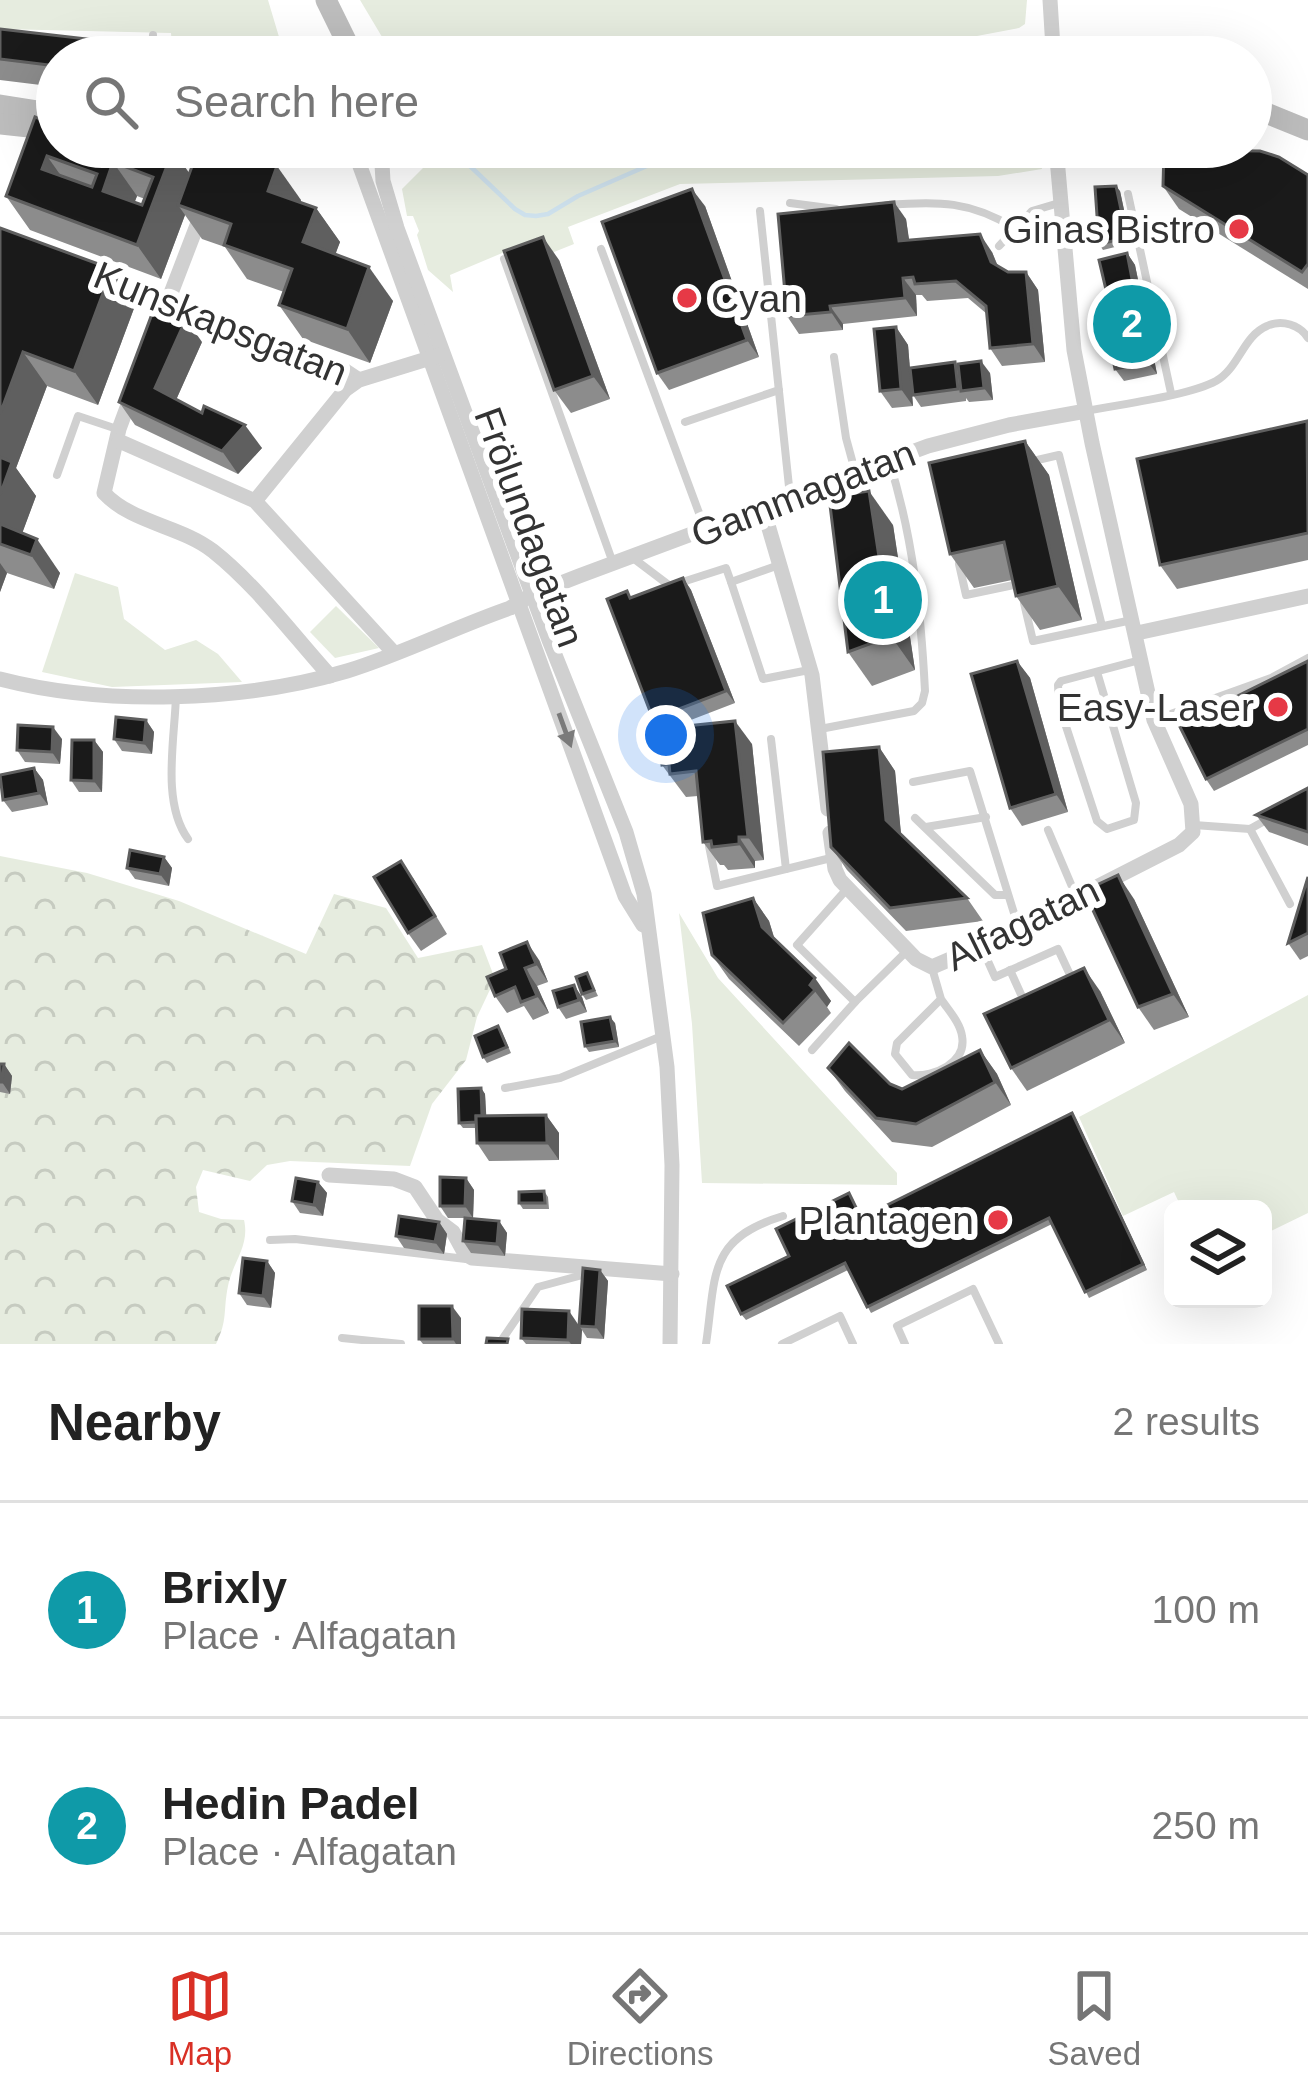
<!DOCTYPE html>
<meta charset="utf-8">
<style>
body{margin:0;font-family:Helvetica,sans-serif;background:#f2f2f2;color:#222}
.controls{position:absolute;right:36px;bottom:36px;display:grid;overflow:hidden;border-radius:18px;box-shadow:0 12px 48px #0002}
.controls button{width:108px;height:108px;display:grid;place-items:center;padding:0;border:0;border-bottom:3px solid #e0e0e0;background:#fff;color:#222;font:60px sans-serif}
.you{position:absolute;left:666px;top:735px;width:42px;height:42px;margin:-30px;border:9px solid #fff;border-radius:50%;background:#1a73e8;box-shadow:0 0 0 18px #1a73e833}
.badge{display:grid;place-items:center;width:78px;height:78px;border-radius:50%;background:#d93025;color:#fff;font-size:39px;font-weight:700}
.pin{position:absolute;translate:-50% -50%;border:6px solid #fff;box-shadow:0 3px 12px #0006}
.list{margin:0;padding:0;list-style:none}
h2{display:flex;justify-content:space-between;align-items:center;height:156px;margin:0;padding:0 48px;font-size:51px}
h2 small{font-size:39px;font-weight:400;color:#767676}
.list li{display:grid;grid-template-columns:78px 1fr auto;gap:36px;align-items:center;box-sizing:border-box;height:216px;padding:0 48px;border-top:3px solid #e0e0e0}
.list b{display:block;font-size:45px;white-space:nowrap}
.list p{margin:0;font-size:39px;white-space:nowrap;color:#767676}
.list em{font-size:39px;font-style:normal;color:#767676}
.icon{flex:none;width:66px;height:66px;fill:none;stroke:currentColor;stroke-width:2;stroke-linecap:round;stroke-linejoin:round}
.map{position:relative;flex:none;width:1308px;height:1344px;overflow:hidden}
.search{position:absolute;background:#fff;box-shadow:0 12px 48px #0002;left:36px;right:36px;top:36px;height:132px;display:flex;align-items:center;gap:30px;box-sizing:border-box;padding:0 42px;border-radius:66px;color:#767676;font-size:45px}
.sheet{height:588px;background:#fff}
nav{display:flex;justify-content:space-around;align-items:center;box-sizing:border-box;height:168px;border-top:3px solid #e0e0e0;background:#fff;font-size:33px;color:#767676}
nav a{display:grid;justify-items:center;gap:6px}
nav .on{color:#d93025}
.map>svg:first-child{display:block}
.grass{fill:#e6ecdf}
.forest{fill:url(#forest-crowns)}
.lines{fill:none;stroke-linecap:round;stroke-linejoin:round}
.stream{stroke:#cfe2ee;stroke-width:4.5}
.lane{stroke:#d0d0d0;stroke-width:8}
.street{stroke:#d0d0d0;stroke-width:15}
.secondary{stroke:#bdbdbd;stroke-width:21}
.wall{fill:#8c8c8c;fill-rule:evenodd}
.shaded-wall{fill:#5f5f5f}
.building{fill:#1a1a1a;stroke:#5f5f5f;stroke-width:3;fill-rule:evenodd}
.oneway{fill:#7a7a7a}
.poi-dot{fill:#e63946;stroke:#fff;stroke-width:4.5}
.labels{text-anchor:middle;stroke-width:12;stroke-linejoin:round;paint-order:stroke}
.poi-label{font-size:39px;fill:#333;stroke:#fff;text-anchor:end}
.street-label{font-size:39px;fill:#333;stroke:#fff}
</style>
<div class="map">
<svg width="1308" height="1344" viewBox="0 0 1308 1344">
<defs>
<pattern id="forest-crowns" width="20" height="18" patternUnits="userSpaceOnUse" patternTransform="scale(3)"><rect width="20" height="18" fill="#e6ecdf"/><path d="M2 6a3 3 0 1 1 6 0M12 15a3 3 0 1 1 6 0" fill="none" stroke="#c6cbc0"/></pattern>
</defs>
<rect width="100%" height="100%" fill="#fff"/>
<!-- grass -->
<g class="grass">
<polygon points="0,0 268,0 285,57 173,57 171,33 0,29"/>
<polygon points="360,0 1027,0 1025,24 1019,28 961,39 589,57 394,57"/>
<polygon points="427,147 1038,147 1042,169 998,176 680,184 568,227 574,244 514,268 507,251 450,275 453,292 428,270 417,235 419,231 413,216 407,216 402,189 427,164"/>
<polygon points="75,573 118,587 124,619 165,650 196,640 218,654 242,682 112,687 42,672"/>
<polygon points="336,606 379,648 335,658 310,632"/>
<polygon points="679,913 718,978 897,1173 897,1185 702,1183 692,1024"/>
<polygon points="1308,995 1308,1213 1263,1235 1263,1209 1182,1209 1174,1192 1123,1216 1079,1117"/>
</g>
<!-- forest -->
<path class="forest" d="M0,856L87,873L179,901L306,954L334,894L386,908L418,958L482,945L495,979L477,1017L466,1060L432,1104L410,1166L290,1161L267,1165L250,1181L203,1170L196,1187L199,1212L221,1219L244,1220C250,1246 233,1261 228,1286C223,1310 228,1320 216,1344H0Z"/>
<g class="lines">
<!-- stream -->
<g class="stream">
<polyline points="937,147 961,150 988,147"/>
<polyline points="470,166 515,209 525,215 536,216 548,214 578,196 679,152 723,152 777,164 815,147"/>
</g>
<!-- lane -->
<g class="lane">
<polyline points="151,57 153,35"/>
<polyline points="1128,194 1171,393"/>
<polyline points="790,203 836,209"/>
<path d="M887,205C938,201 971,201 1014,228"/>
<polyline points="760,211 790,496"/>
<polyline points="999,246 1032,211 1059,203"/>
<polyline points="601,249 705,529"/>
<polyline points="504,259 613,563"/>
<polyline points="834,357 846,438 855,471"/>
<path d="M1087,411C1121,404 1188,396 1216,381C1239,368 1243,336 1267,326C1282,319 1300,325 1308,338"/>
<polyline points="685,422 779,390"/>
<polyline points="1033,461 1059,455 1102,626"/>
<polyline points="57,475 78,416 117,429"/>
<polyline points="633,558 670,586 726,568 731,582"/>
<polyline points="959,564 966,595 1019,584"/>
<polyline points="779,565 731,582 763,679 809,670"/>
<polyline points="1024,603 1033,641 1132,620"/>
<polyline points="1097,672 1136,803 1134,820 1107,829 1097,821 1059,705 1058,685 1061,681 1140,660"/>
<path d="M176,695C175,738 161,802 188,839"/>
<polyline points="1154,720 1271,678 1308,658"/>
<path d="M820,729L914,711L922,703L925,691C921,613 913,536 889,461"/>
<polyline points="771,739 786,869"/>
<polyline points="913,782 970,771 1018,926"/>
<polyline points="915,818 995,895 1007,895"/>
<polyline points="1194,825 1250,829 1268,819"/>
<polyline points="926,827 986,817"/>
<polyline points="1250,829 1290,904"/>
<polyline points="1048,830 1076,896"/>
<polyline points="709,846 717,886 831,858"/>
<polyline points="982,948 995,977 1058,949 1072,979"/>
<path d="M932,968L941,999L897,1043L895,1054L912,1075C934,1077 967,1063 962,1036C960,1022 948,1010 941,999"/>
<polyline points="1010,970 1024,1001"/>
<polyline points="855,1002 908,950"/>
<polyline points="812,1050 855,1002 797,945 846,890"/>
<polyline points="505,1088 560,1078 662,1036"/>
<polyline points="270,1240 295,1239 466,1259"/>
<polyline points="342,1338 401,1344"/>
<polyline points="499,1344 538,1287 590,1273"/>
<path d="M706,1344C716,1276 707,1239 783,1216"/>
<polyline points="782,1344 840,1316 853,1344"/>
<polyline points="905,1344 897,1326 973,1289 999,1344"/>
</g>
<!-- street -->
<g class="street">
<polyline points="1050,0 1053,48"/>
<polyline points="353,147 625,896 643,925"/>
<polyline points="381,147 383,181 397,228 549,640 626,832 644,894 667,1067 672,1165 670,1344"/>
<polyline points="104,276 344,370 359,380"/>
<polyline points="158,327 201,215"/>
<path d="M132,394L119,429L104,493C132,523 181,526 213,551C257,586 292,634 330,676"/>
<polyline points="119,441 255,501 394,653"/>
<polyline points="255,501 345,390 359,380 440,355"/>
<polyline points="763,508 812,675 828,809"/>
<polyline points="1137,633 1308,596"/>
<path d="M0,679C104,706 243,702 347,671C402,654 455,627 510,608L533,594L579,576L928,446L1009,425L1086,411"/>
<polyline points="830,833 835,869 840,880 916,959 932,967 981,946 1179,845 1193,832 1191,804 1154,720 1092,443 1074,350 1056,147"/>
<polyline points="329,1175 394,1179 415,1187 437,1220 453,1232 465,1254 472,1258 672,1274"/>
</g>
<!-- secondary -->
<g class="secondary">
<polyline points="326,0 354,57"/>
<polyline points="1031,57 1053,48 1072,57"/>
<polyline points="0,105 57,114"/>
<polyline points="1251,107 1308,130"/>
<polyline points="0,124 57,130"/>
</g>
</g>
<!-- wall -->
<g class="wall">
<polygon points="0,29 113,42 123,57 57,57 57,87 0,80"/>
<path d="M57,125L189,173L301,200L300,202L316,208L340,242L335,254L393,301L370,363L303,339L279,305L284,292L247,279L225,247L202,239L185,215L161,279L30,230L6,196ZM137,196L145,199L142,205L134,203Z"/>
<polygon points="1308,175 1308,289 1179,209 1163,186"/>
<polygon points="1120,191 1131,243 1103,250 1099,244"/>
<polygon points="705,206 759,357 669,390 657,373"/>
<polygon points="906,219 909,241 992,252 998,266 1008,272 1026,272 1038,290 1045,362 1002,366 990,348 987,314 968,298 927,301 922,295 916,295 917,316 843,324 843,330 799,334 787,316"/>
<polygon points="0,228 136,303 98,405 47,386 16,468 36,496 22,533 60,573 54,589 7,573 0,592"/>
<polygon points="1127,253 1135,265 1157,374 1124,381 1115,369"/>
<polygon points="559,260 610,399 571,413 554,390"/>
<polygon points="896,327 908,345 913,406 892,408 880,391"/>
<polygon points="202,342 176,400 262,448 238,474 135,425 119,402"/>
<polygon points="955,362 958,366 990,373 993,400 969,402 966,398 966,401 921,407 913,395"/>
<polygon points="1308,423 1308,560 1177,589 1160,565"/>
<polygon points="1025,441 1049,475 1082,620 1040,630 1016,596 1012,580 974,588 950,554"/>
<polygon points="893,525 915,670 872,686 848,652"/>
<polygon points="683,578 691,590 735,703 670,728 752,744 764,860 755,861 755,868 728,870 724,865 720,865 703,842 698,796 686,797 662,765 666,729 661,731 653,719 631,597"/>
<polygon points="1017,661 1030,678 1068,812 1022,826 1010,808"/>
<polygon points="1308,661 1308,745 1214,791 1206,779"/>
<polygon points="146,720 154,732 152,754 122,751 114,739"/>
<polygon points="62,739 60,764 25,762 17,750"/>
<polygon points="94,740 103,752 102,792 79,792 71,780"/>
<polygon points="879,747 895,771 901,835 967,898 983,921 906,931 847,870 831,847"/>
<polygon points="34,768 43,780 48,805 12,812 3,800"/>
<polygon points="1308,788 1308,846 1269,832 1256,815"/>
<polygon points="164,857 172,868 169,886 135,879 127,868"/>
<polygon points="1308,877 1308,956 1300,960 1288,943"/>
<polygon points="413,878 447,934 421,951 408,933"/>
<polygon points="753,898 769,921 775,940 831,1001 827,1007 831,1013 799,1046 729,979 712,955"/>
<polygon points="1134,899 1189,1017 1154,1030 1138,1007"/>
<polygon points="539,960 548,982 537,986 549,1013 533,1020 524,1006 507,1013 495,996 487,977"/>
<polygon points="587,973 598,996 586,1000 582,994"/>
<polygon points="1100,991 1125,1043 1027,1091 1011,1068"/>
<polygon points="582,997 587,1012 566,1019 558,1007"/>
<polygon points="615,1023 619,1047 589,1052 585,1046"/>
<polygon points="502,1032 511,1053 487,1063 483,1057"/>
<polygon points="980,1050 997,1074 1011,1105 932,1147 892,1142 845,1091 828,1068 890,1084 902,1089"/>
<polygon points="0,1064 4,1064 12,1076 10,1094 0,1092"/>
<polygon points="481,1088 485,1094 486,1116 546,1115 559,1133 559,1160 489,1161 477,1143 476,1128 463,1128 459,1123"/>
<polygon points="1076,1119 1147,1270 1089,1298 1052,1224 871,1313 848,1270 746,1320 741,1314 789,1256 853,1199 862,1218"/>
<polygon points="466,1178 474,1190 473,1218 448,1218 440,1206"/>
<polygon points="318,1182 327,1193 323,1216 300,1213 292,1201"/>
<polygon points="544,1191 548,1197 549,1209 523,1209 519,1203"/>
<polygon points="499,1221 507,1233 505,1256 471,1253 463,1241"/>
<polygon points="439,1222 447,1234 444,1254 404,1248 396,1236"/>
<polygon points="267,1261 275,1273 271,1308 247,1305 239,1293"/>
<polygon points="600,1270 608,1281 604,1339 587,1338 582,1330 581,1344 526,1344 521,1338 579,1325"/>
<polygon points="461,1318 461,1344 423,1344 419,1339"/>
</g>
<!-- shaded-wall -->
<g class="shaded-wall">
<polygon points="113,42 123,57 111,57"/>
<polygon points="173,150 197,184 178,205 185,215 161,279 137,245"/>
<polygon points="47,156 71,190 42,169"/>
<polygon points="113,162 137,196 126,225 103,191"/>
<polygon points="277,166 301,200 292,225 268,191"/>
<polygon points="1116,186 1120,191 1131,243 1127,238"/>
<polygon points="692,189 705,206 759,357 747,340"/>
<polygon points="894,202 906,219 912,259 899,241"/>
<polygon points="316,208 340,242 327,277 303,242"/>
<polygon points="980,234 992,252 1003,280 991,262"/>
<polygon points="543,237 559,260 610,399 593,376"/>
<polygon points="1127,253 1135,265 1157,374 1148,362"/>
<polygon points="369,267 393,301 370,363 347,329"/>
<polygon points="112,269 136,303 98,405 74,371"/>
<polygon points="1026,272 1038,290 1045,362 1033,344"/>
<polygon points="903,278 916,295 917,316 905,298"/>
<polygon points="830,306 843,324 843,330 831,312"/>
<polygon points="186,319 202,342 171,411 155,388"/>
<polygon points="896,327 908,345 913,406 901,389"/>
<polygon points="23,352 47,386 16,468 36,496 16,550 0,533 0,414"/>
<polygon points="981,361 990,373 993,400 984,388"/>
<polygon points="245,425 262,448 238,474 222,451"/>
<polygon points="1025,441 1049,475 1082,620 1058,586"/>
<polygon points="869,491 893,525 915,670 891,636"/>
<polygon points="37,539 60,573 54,589 31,555"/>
<polygon points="0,563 7,573 0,592"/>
<polygon points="683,578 691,590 735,703 726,691"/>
<polygon points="1017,661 1030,678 1068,812 1056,794"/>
<polygon points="146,720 154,732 152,754 144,743"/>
<polygon points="735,721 752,744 764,860 748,837"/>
<polygon points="53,727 62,739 60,764 52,752"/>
<polygon points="94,740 103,752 102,792 94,781"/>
<polygon points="879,747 895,771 902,844 886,820"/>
<polygon points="34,768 43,780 48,805 39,793"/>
<polygon points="739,837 755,861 755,868 739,844"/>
<polygon points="164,857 172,868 169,886 160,874"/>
<polygon points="1118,875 1134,899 1189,1017 1173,994"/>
<polygon points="753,898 769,921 778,951 762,927"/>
<polygon points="527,942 539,960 548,982 536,964"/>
<polygon points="525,968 537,986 549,1013 537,996"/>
<polygon points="1084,968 1100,991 1125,1043 1109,1020"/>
<polygon points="815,978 831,1001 827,1007 810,985"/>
<polygon points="574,985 582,997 587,1012 579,1000"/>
<polygon points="610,1017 615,1023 619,1047 615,1041"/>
<polygon points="980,1050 997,1074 1011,1105 995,1082"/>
<polygon points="4,1064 12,1076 10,1094 2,1082"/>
<polygon points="481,1088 485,1094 487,1128 483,1122"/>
<polygon points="1072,1113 1076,1119 1147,1270 1143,1264"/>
<polygon points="546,1115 559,1133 559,1160 547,1143"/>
<polygon points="466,1178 474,1190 473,1218 465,1206"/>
<polygon points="318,1182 327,1193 323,1216 314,1205"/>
<polygon points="499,1221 507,1233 505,1256 497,1244"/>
<polygon points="439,1222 447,1234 444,1254 435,1242"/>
<polygon points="267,1261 275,1273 271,1308 263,1296"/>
<polygon points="600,1270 608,1281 604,1339 596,1327"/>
<polygon points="452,1306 461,1318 461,1344 456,1344 453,1339"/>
<polygon points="569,1311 582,1330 581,1344 571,1344 568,1340"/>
</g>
<!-- building -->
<g class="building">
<polygon points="0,29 113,42 111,57 57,57 57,66 0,59"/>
<path d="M35,117L57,125V147H166L173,150L137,245L6,196ZM47,156L97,174L92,187L42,169ZM113,162L153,177L142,205L103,191Z"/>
<polygon points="199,147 225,147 277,166 268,191 316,208 303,242 369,267 347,329 279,305 292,269 224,245 231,224 178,205"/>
<polygon points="1164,150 1260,151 1279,157 1308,175 1308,264 1302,272 1163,186"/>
<polygon points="1116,186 1127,238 1099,244 1095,187"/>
<polygon points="692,189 747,340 657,373 602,222"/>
<polygon points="894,202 899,241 980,234 991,262 1008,272 1026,272 1033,344 990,348 986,306 956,281 915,284 913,277 903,278 905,298 830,306 831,312 787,316 778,214"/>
<polygon points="0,228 112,269 74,371 23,352 0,414"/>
<polygon points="543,237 593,376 554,390 504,251"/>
<polygon points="1127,253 1148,362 1115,369 1103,313 1111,311 1099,260"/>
<polygon points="155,306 186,319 155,388 202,413 204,406 245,425 222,451 119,402"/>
<polygon points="896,327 901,389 880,391 874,329"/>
<polygon points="981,361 984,388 961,391 958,364"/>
<polygon points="955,362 958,389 913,395 910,368"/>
<polygon points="1307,421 1308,533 1160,565 1137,459"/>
<polygon points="1025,441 1058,586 1016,596 1004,542 950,554 929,463"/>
<polygon points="0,457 12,462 0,495"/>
<polygon points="869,491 891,636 848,652 829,497"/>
<polygon points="0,524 37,539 31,555 0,544"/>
<polygon points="683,578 726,691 653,719 607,599 627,591 630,598"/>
<polygon points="1017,661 1056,794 1010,808 971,674"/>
<polygon points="1308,661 1308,729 1206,779 1179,725"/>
<polygon points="116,717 146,720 144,743 114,739"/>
<polygon points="735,721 748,837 739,837 739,844 712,847 711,841 703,842 696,771 670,774 669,764 662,765 659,737 666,736 666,728"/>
<polygon points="18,725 53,727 52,752 17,750"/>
<polygon points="72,740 94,740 94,781 71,780"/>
<polygon points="879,747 886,820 967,898 890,908 831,847 823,752"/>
<polygon points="34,768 39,793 3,800 0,775"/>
<polygon points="1308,788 1308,832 1256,815"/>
<polygon points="130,850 164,857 160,874 127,868"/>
<polygon points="401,861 435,916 408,933 374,877"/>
<polygon points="1118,875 1173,994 1138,1007 1084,891"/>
<polygon points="1308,877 1308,933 1288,943"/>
<polygon points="753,898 762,927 815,978 810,985 815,990 783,1023 712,955 703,913"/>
<polygon points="527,942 536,964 525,968 537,996 521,1002 515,987 495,996 487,977 506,969 500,953"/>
<polygon points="1084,968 1109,1020 1011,1068 984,1014"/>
<polygon points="587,973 594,990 582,994 576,977"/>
<polygon points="574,985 579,1000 558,1007 553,991"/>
<polygon points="610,1017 615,1041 585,1046 581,1022"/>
<polygon points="498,1026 507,1047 483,1057 475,1036"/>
<polygon points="849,1043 890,1084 902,1089 980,1050 995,1082 916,1124 876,1118 828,1068"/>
<polygon points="0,1064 4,1064 2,1082 0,1082"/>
<polygon points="481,1088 482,1116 476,1116 476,1122 459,1123 458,1089"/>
<polygon points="1072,1113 1143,1264 1085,1292 1049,1218 867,1307 845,1263 741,1314 727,1286 789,1256 776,1229 849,1193 861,1218"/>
<polygon points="546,1115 547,1143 477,1143 476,1116"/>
<polygon points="440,1177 466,1178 465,1206 440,1206"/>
<polygon points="296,1178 318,1182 314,1205 292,1201"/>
<polygon points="544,1191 545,1203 519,1203 519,1192"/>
<polygon points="399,1216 439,1222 435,1242 396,1236"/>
<polygon points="465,1218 499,1221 497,1244 463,1241"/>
<polygon points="243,1258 267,1261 263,1296 239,1293"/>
<polygon points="583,1268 600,1270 596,1327 579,1326"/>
<polygon points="419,1306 452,1306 453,1339 419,1339"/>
<polygon points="522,1309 569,1311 568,1340 521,1338"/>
<polygon points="487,1338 508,1339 507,1344 486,1344"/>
</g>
<!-- one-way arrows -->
<defs><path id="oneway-solid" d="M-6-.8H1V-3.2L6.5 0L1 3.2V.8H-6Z" transform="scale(3)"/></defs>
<use class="oneway" href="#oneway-solid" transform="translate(565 730) rotate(70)"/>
<!-- markers -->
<g class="poi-dot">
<circle cx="1239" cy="229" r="12"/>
<circle cx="687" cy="298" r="12"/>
<circle cx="1278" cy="707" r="12"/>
<circle cx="998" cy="1220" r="12"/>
</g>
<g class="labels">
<!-- poi labels -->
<g class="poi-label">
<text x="1215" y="243">Ginas Bistro</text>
<text x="711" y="312" text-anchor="start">Cyan</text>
<text x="1254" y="721">Easy-Laser</text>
<text x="974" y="1234">Plantagen</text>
</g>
<!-- street labels -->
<g class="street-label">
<text transform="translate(221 323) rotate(22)" y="14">Kunskapsgatan</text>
<text transform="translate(803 493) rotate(-21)" y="14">Gammagatan</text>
<text transform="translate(530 527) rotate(70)" y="14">Frölundagatan</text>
<text transform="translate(1022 923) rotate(-26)" y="14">Alfagatan</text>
</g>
</g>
</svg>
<div class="controls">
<button><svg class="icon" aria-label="layers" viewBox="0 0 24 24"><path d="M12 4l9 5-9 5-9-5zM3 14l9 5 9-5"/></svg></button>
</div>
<div class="you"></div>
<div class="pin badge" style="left:883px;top:600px;background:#0f9aa8">1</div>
<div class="pin badge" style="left:1132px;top:324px;background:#0f9aa8">2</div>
<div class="search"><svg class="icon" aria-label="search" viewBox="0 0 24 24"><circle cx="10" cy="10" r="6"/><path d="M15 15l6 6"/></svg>Search here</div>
</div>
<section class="sheet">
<h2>Nearby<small>2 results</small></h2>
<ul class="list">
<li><span class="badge" style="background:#0f9aa8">1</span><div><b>Brixly</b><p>Place · Alfagatan</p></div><em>100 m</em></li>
<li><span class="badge" style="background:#0f9aa8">2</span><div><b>Hedin Padel</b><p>Place · Alfagatan</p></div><em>250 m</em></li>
</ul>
</section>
<nav>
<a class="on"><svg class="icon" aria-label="map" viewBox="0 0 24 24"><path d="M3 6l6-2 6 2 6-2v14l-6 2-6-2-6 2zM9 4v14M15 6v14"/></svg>Map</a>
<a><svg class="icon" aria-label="directions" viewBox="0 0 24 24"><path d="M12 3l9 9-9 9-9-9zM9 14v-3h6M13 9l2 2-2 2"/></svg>Directions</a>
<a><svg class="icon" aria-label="saved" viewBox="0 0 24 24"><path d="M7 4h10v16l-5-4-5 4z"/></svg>Saved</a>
</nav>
